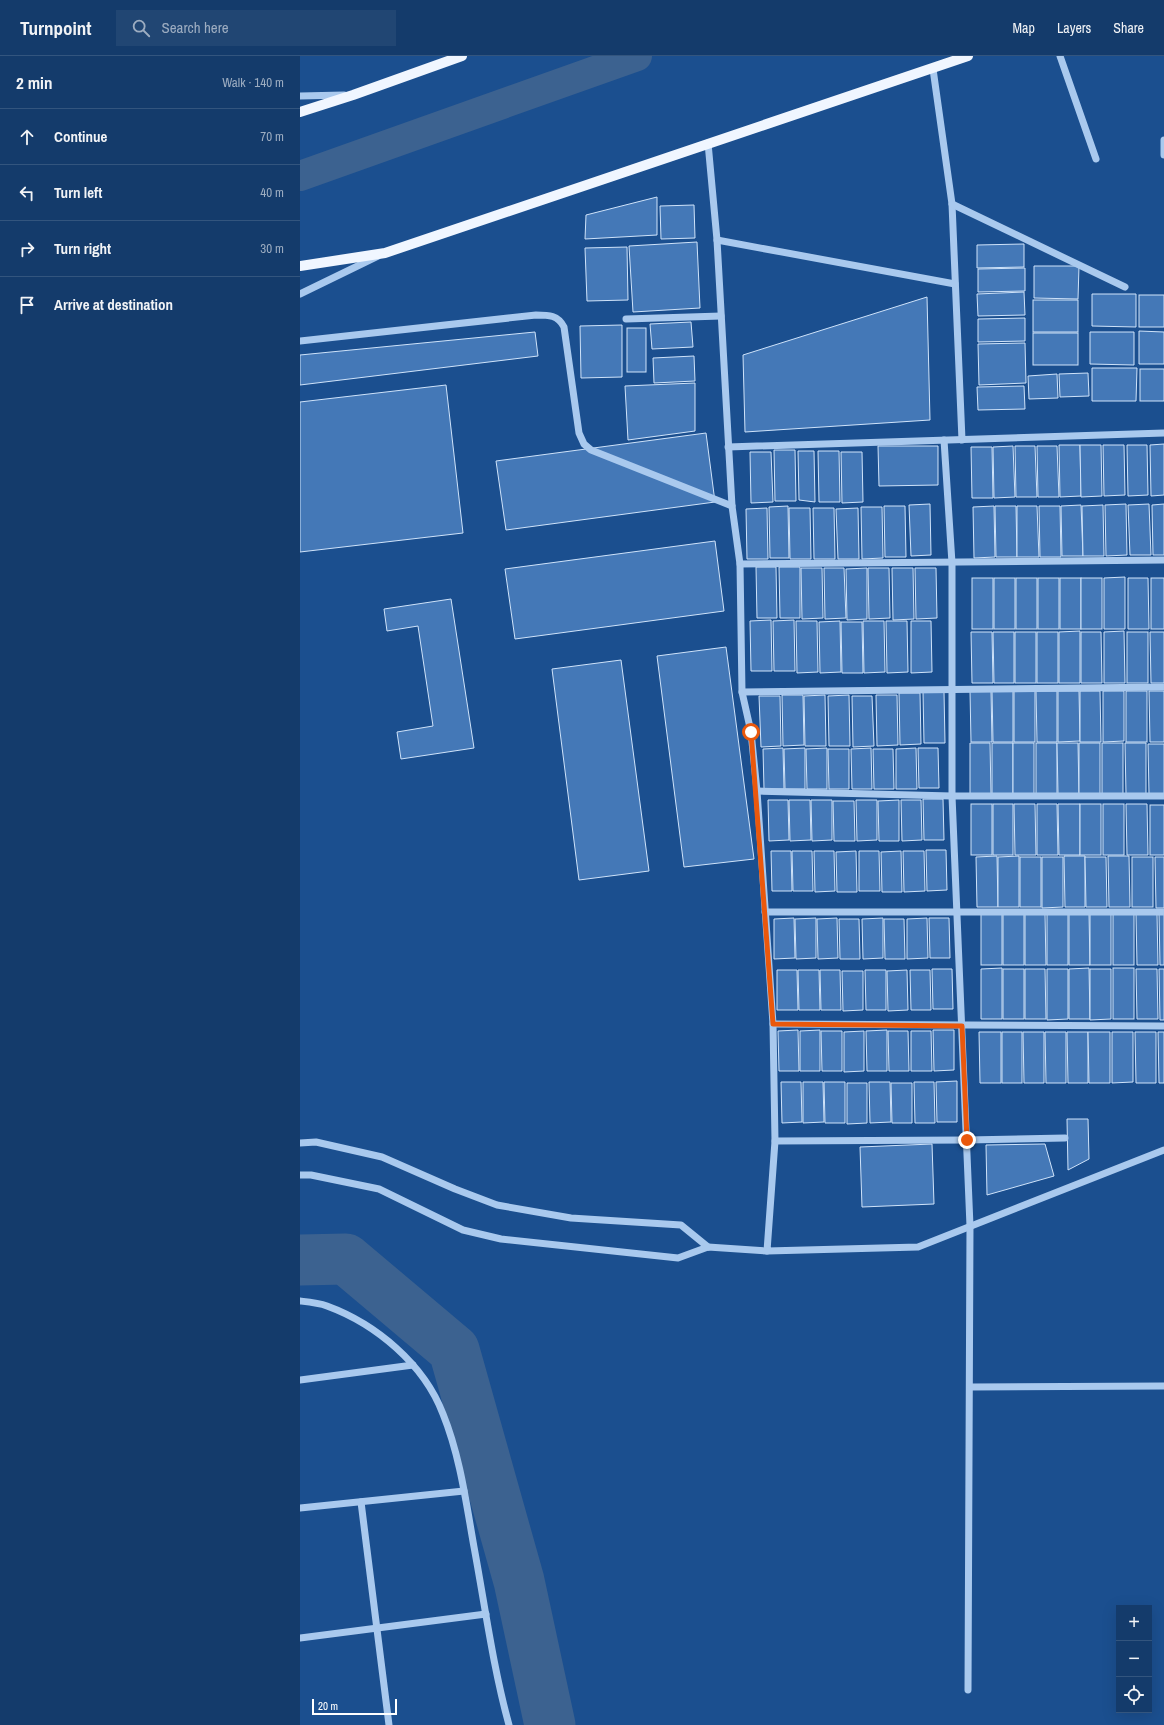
<!DOCTYPE html>
<meta charset="utf-8">
<style>
body{margin:0;font-family:"Archivo Narrow",sans-serif;background:#214673;color:#f1f3f6}
.controls{position:absolute;right:12px;bottom:12px;display:grid;overflow:hidden;border-radius:0px;box-shadow:0 4px 16px #0002}
.controls button{width:36px;height:36px;display:grid;place-items:center;padding:0;border:0;border-bottom:1px solid #33557e;background:#143b6b;color:#f1f3f6;font:20px sans-serif}
.scale{position:absolute;left:12px;bottom:10px;width:85px;box-sizing:border-box;padding-left:4px;border:2px solid #fff;border-top:0;font-size:11px;line-height:14px;white-space:nowrap;color:#fff;-webkit-text-stroke:3px #1b4f8f;paint-order:stroke}
.stop{position:absolute;width:12px;height:12px;margin:-9px;border:3px solid #ea580c;border-radius:50%;background:#fff}
.stop.end{background:#ea580c;border-color:#fff;box-shadow:0 1px 4px #0008}
.list{margin:0;padding:0;list-style:none}
h2{display:flex;justify-content:space-between;align-items:center;height:52px;margin:0;padding:0 16px;font-size:17px}
h2 small{font-size:13px;font-weight:400;color:#9dadc1}
.list li{display:grid;grid-template-columns:26px 1fr auto;gap:12px;align-items:center;box-sizing:border-box;height:56px;padding:0 16px;border-top:1px solid #33557e}
.list b{display:block;font-size:15px;white-space:nowrap}
.list em{font-size:13px;font-style:normal;color:#9dadc1}
.icon{flex:none;width:22px;height:22px;fill:none;stroke:currentColor;stroke-width:2;stroke-linecap:round;stroke-linejoin:round}
.map{position:relative;flex:none;width:864px;height:1669px;overflow:hidden}
header{display:flex;align-items:center;gap:24px;box-sizing:border-box;height:56px;padding:0 20px;background:#143b6b;border-bottom:1px solid #33557e}
header strong{font-size:19px}
nav{display:flex;gap:22px;margin-inline-start:auto;font-size:14px}
.search{width:280px;height:36px;background:#214673;display:flex;align-items:center;gap:10px;box-sizing:border-box;padding:0 14px;border-radius:0px;color:#9dadc1;font-size:15px}
main{display:flex}
aside{flex:1;background:#143b6b}
.map>svg:first-child{display:block}
.lines{fill:none;stroke-linecap:round;stroke-linejoin:round}
.canal{stroke:#3c6290;stroke-width:30}
.river{stroke:#3c6290;stroke-width:51}
.building{fill:#4478b7;stroke:#cfe3fa}
.minor{stroke:#a9c9ee;stroke-width:7}
.major{stroke:#f0f6ff;stroke-width:10}
.route{stroke:#ea580c;stroke-width:5}
</style>
<header>
<strong>Turnpoint</strong>
<div class="search"><svg class="icon" aria-label="search" viewBox="0 0 24 24"><circle cx="10" cy="10" r="6"/><path d="M15 15l6 6"/></svg>Search here</div>
<nav><a>Map</a><a>Layers</a><a>Share</a></nav>
</header>
<main>
<aside>
<h2>2 min<small>Walk · 140 m</small></h2>
<ul class="list">
<li><svg class="icon" aria-label="ahead" viewBox="0 0 24 24"><path d="M12 20V5M6 11l6-6 6 6"/></svg><div><b>Continue</b></div><em>70 m</em></li>
<li><svg class="icon" aria-label="left" viewBox="0 0 24 24"><path d="M17 20v-9H6M10 6l-5 5 5 5"/></svg><div><b>Turn left</b></div><em>40 m</em></li>
<li><svg class="icon" aria-label="right" viewBox="0 0 24 24"><path d="M7 20v-9h11M14 6l5 5-5 5"/></svg><div><b>Turn right</b></div><em>30 m</em></li>
<li><svg class="icon" aria-label="arrive" viewBox="0 0 24 24"><path d="M6 21V4h12l-3 4 3 4H6"/></svg><div><b>Arrive at destination</b></div></li>
</ul>
</aside>
<div class="map">
<svg width="864" height="1669" viewBox="0 0 864 1669">
<rect width="100%" height="100%" fill="#1b4f8f"/>
<g class="lines">
<!-- canal -->
<polyline class="canal" points="0,120 337,0"/>
<!-- river -->
<polyline class="river" points="0,1204 46,1203 154,1294 219,1525 250,1669"/>
</g>
<!-- building -->
<g class="building">
<polygon points="357,141 357,179 285,183 286,159"/>
<polygon points="394,149 395,182 361,183 360,150"/>
<polygon points="397,186 400,252 333,256 329,190"/>
<polygon points="724,188 724,211 677,212 677,189"/>
<polygon points="327,191 328,244 287,245 285,192"/>
<polygon points="734,210 779,210 778,243 734,242"/>
<polygon points="725,212 725,235 678,236 678,213"/>
<polygon points="724,236 725,259 678,260 677,238"/>
<polygon points="792,238 836,238 836,271 792,270"/>
<rect x="839" y="239" width="25" height="32"/>
<polygon points="627,241 630,364 445,376 443,299"/>
<rect x="733" y="244" width="45" height="32"/>
<polygon points="725,262 725,285 678,286 678,263"/>
<polygon points="391,266 393,291 352,293 350,268"/>
<polygon points="322,269 322,321 281,322 280,270"/>
<rect x="327" y="272" width="19" height="44"/>
<polygon points="839,275 864,276 864,308 839,308"/>
<polygon points="235,276 238,300 0,329 0,299"/>
<polygon points="790,276 834,276 834,309 790,308"/>
<rect x="733" y="277" width="45" height="32"/>
<polygon points="725,287 726,327 679,329 678,288"/>
<polygon points="394,300 395,325 354,327 353,302"/>
<polygon points="792,312 837,312 836,345 792,345"/>
<rect x="840" y="313" width="24" height="32"/>
<polygon points="788,317 789,340 760,341 759,318"/>
<polygon points="757,318 758,342 729,343 728,320"/>
<polygon points="395,327 395,375 328,384 325,330"/>
<polygon points="146,329 163,477 0,496 0,346"/>
<polygon points="724,330 725,353 678,354 677,331"/>
<polygon points="406,377 415,446 206,474 196,405"/>
<polygon points="864,388 864,439 851,440 850,389"/>
<polygon points="759,389 780,389 781,440 760,441"/>
<polygon points="780,389 801,389 802,440 781,441"/>
<polygon points="803,389 824,389 825,439 804,440"/>
<polygon points="827,389 847,389 848,439 828,440"/>
<polygon points="578,390 638,390 638,429 579,430"/>
<polygon points="713,390 715,441 694,442 693,391"/>
<polygon points="715,390 735,390 737,441 716,441"/>
<polygon points="737,390 757,390 759,441 738,441"/>
<polygon points="671,391 692,391 693,442 672,442"/>
<polygon points="474,394 495,394 496,445 475,445"/>
<polygon points="498,395 514,395 515,446 499,444"/>
<polygon points="518,395 539,395 540,446 519,446"/>
<polygon points="450,396 471,396 473,446 451,447"/>
<polygon points="541,396 562,396 563,446 542,447"/>
<polygon points="630,448 631,499 611,500 609,449"/>
<polygon points="826,448 827,499 806,500 805,449"/>
<polygon points="849,448 851,499 830,499 828,449"/>
<polygon points="864,448 864,499 853,499 852,449"/>
<polygon points="781,449 783,500 762,500 761,450"/>
<polygon points="803,449 804,500 783,500 782,450"/>
<polygon points="488,450 489,502 470,502 469,451"/>
<polygon points="584,450 605,450 606,501 585,501"/>
<polygon points="694,450 695,501 674,502 673,451"/>
<polygon points="695,450 716,450 717,501 696,501"/>
<polygon points="717,450 737,450 739,501 717,501"/>
<polygon points="739,450 760,450 761,501 740,501"/>
<polygon points="561,451 582,451 583,502 562,503"/>
<polygon points="467,452 468,503 447,503 446,453"/>
<polygon points="489,452 510,452 511,503 490,503"/>
<polygon points="513,452 534,452 535,503 514,503"/>
<polygon points="558,452 559,503 538,503 536,453"/>
<polygon points="415,485 424,555 215,583 205,513"/>
<polygon points="456,511 476,511 477,562 457,562"/>
<polygon points="479,511 500,511 500,562 480,562"/>
<polygon points="501,512 522,512 523,562 502,563"/>
<polygon points="524,512 544,512 546,562 525,563"/>
<polygon points="567,512 567,563 547,564 546,513"/>
<polygon points="568,512 589,512 590,562 569,563"/>
<polygon points="592,512 613,512 614,563 593,564"/>
<polygon points="615,512 636,512 637,562 616,563"/>
<polygon points="825,521 825,573 804,573 804,522"/>
<rect x="672" y="522" width="21" height="51"/>
<rect x="694" y="522" width="21" height="51"/>
<rect x="716" y="522" width="21" height="51"/>
<rect x="738" y="522" width="21" height="51"/>
<rect x="760" y="522" width="21" height="51"/>
<rect x="781" y="522" width="21" height="51"/>
<polygon points="828,522 848,522 849,573 828,573"/>
<rect x="851" y="522" width="13" height="51"/>
<polygon points="151,543 174,692 101,703 97,676 133,670 118,570 87,575 84,553"/>
<polygon points="471,564 472,615 451,615 450,565"/>
<polygon points="494,564 495,615 474,615 473,565"/>
<polygon points="496,565 517,565 518,616 497,617"/>
<polygon points="540,565 541,616 520,617 519,566"/>
<polygon points="563,565 584,565 585,616 564,617"/>
<polygon points="586,565 607,565 608,616 587,617"/>
<polygon points="611,565 631,565 632,616 611,617"/>
<polygon points="541,566 562,566 563,617 542,617"/>
<polygon points="780,575 780,627 759,627 759,576"/>
<polygon points="824,575 825,627 804,627 804,576"/>
<polygon points="671,576 692,576 693,627 672,627"/>
<polygon points="693,576 714,576 714,627 694,627"/>
<rect x="715" y="576" width="21" height="51"/>
<rect x="737" y="576" width="21" height="51"/>
<polygon points="781,576 801,576 802,627 781,627"/>
<rect x="827" y="576" width="21" height="51"/>
<polygon points="850,576 864,576 864,627 851,627"/>
<polygon points="426,591 454,803 384,811 357,600"/>
<polygon points="321,604 349,815 279,824 252,613"/>
<polygon points="670,635 691,635 692,686 671,686"/>
<polygon points="692,635 713,635 713,686 693,686"/>
<rect x="714" y="635" width="21" height="51"/>
<polygon points="736,635 757,635 757,686 737,686"/>
<polygon points="758,635 779,635 780,685 758,686"/>
<polygon points="780,635 800,635 801,686 780,686"/>
<polygon points="803,635 824,635 824,685 803,686"/>
<rect x="826" y="635" width="21" height="51"/>
<polygon points="849,635 864,635 864,686 850,686"/>
<polygon points="623,636 644,636 645,687 624,687"/>
<polygon points="599,637 620,637 621,688 600,689"/>
<polygon points="482,639 503,639 504,689 483,690"/>
<polygon points="525,639 526,690 505,690 504,640"/>
<polygon points="549,639 550,690 529,690 528,640"/>
<polygon points="576,639 597,639 598,689 577,690"/>
<polygon points="459,640 480,640 481,690 461,691"/>
<polygon points="552,640 572,640 574,690 553,691"/>
<polygon points="670,687 690,687 691,738 670,738"/>
<rect x="692" y="687" width="21" height="51"/>
<rect x="713" y="687" width="21" height="51"/>
<rect x="736" y="687" width="21" height="51"/>
<polygon points="757,687 778,687 779,738 758,738"/>
<rect x="779" y="687" width="21" height="51"/>
<rect x="802" y="687" width="21" height="51"/>
<polygon points="825,687 846,687 846,738 826,738"/>
<polygon points="848,688 864,688 864,738 849,738"/>
<polygon points="483,692 484,733 464,733 463,693"/>
<polygon points="505,692 505,733 485,733 484,693"/>
<polygon points="527,692 527,733 507,733 506,693"/>
<polygon points="571,692 572,733 552,733 551,693"/>
<polygon points="616,692 617,733 596,733 596,693"/>
<polygon points="618,692 638,692 639,732 619,732"/>
<polygon points="528,693 549,693 549,733 529,733"/>
<polygon points="573,693 593,693 594,733 574,733"/>
<polygon points="623,743 643,743 644,784 624,784"/>
<polygon points="468,744 488,744 489,784 469,785"/>
<polygon points="489,744 510,744 511,784 490,785"/>
<polygon points="511,744 532,744 532,784 512,785"/>
<polygon points="556,744 577,744 577,784 557,785"/>
<polygon points="599,744 599,785 579,785 578,745"/>
<polygon points="601,744 621,744 622,784 602,785"/>
<polygon points="533,745 554,745 555,785 534,785"/>
<rect x="671" y="748" width="21" height="51"/>
<rect x="693" y="748" width="20" height="51"/>
<polygon points="714,748 735,748 736,799 715,799"/>
<polygon points="737,748 757,748 758,799 737,799"/>
<polygon points="758,748 780,748 780,799 759,799"/>
<rect x="780" y="748" width="21" height="51"/>
<rect x="803" y="748" width="21" height="51"/>
<polygon points="826,748 847,748 848,799 827,799"/>
<rect x="850" y="749" width="14" height="50"/>
<polygon points="626,794 646,794 647,834 627,835"/>
<polygon points="471,795 491,795 492,835 472,835"/>
<polygon points="492,795 512,795 513,835 493,835"/>
<polygon points="514,795 534,795 535,835 515,836"/>
<polygon points="556,795 557,836 537,836 536,796"/>
<polygon points="559,795 579,795 580,835 559,835"/>
<polygon points="601,795 602,836 582,836 581,796"/>
<polygon points="603,795 624,795 625,835 604,836"/>
<polygon points="697,800 698,851 677,851 676,801"/>
<polygon points="719,800 719,851 698,851 698,801"/>
<polygon points="764,800 785,800 785,851 765,851"/>
<polygon points="808,800 829,800 830,851 809,851"/>
<rect x="720" y="801" width="21" height="50"/>
<polygon points="742,801 763,801 763,851 742,852"/>
<polygon points="785,801 806,801 807,851 786,851"/>
<rect x="832" y="801" width="21" height="50"/>
<polygon points="855,801 864,801 864,852 856,852"/>
<rect x="681" y="858" width="21" height="51"/>
<rect x="703" y="858" width="21" height="51"/>
<polygon points="725,858 745,858 746,909 725,909"/>
<rect x="747" y="858" width="21" height="51"/>
<polygon points="769,858 789,858 790,909 769,909"/>
<rect x="790" y="858" width="21" height="51"/>
<rect x="813" y="858" width="21" height="51"/>
<polygon points="836,858 857,858 858,909 837,909"/>
<polygon points="859,858 864,858 864,909 860,909"/>
<polygon points="494,862 495,902 474,903 474,863"/>
<polygon points="516,862 516,902 496,903 495,863"/>
<polygon points="537,862 538,902 518,903 517,863"/>
<polygon points="583,862 583,902 563,903 562,863"/>
<polygon points="627,862 628,902 607,903 607,863"/>
<polygon points="629,862 649,862 650,902 630,902"/>
<polygon points="539,863 559,863 560,903 540,903"/>
<polygon points="584,863 604,863 605,903 585,903"/>
<polygon points="702,912 702,963 681,963 681,913"/>
<polygon points="789,912 790,963 769,963 769,913"/>
<rect x="813" y="912" width="21" height="51"/>
<polygon points="632,913 652,913 653,953 633,953"/>
<rect x="703" y="913" width="21" height="50"/>
<polygon points="725,913 745,913 746,963 725,963"/>
<polygon points="747,913 768,913 768,963 747,964"/>
<polygon points="790,913 811,913 811,963 790,964"/>
<polygon points="836,913 857,913 858,963 837,963"/>
<polygon points="859,913 864,913 864,964 860,964"/>
<polygon points="477,914 497,914 498,954 477,954"/>
<polygon points="498,914 519,914 520,954 499,954"/>
<polygon points="520,914 540,914 541,954 521,954"/>
<polygon points="565,914 586,914 586,954 566,954"/>
<polygon points="607,914 608,954 588,955 587,915"/>
<polygon points="610,914 630,914 631,954 611,954"/>
<polygon points="542,915 563,915 563,954 543,955"/>
<polygon points="498,974 499,1015 479,1015 478,975"/>
<polygon points="520,974 520,1015 500,1015 500,975"/>
<polygon points="587,974 587,1015 567,1015 566,975"/>
<polygon points="633,974 654,974 654,1014 634,1015"/>
<polygon points="521,975 542,975 542,1015 522,1015"/>
<polygon points="564,975 564,1015 544,1016 544,976"/>
<polygon points="588,975 608,975 609,1015 589,1015"/>
<polygon points="611,975 631,975 632,1015 611,1015"/>
<polygon points="679,976 701,976 701,1027 680,1027"/>
<rect x="702" y="976" width="20" height="51"/>
<polygon points="723,976 744,976 744,1027 724,1027"/>
<polygon points="745,976 766,976 766,1027 746,1027"/>
<polygon points="767,976 788,976 788,1027 768,1027"/>
<polygon points="788,976 810,976 810,1027 789,1027"/>
<polygon points="812,976 833,976 833,1026 812,1027"/>
<polygon points="835,976 856,976 856,1027 836,1027"/>
<polygon points="858,976 864,976 864,1027 859,1027"/>
<polygon points="657,1025 657,1066 637,1066 636,1026"/>
<polygon points="481,1026 501,1026 502,1066 482,1067"/>
<polygon points="503,1026 523,1026 524,1066 503,1067"/>
<polygon points="524,1026 545,1026 545,1067 525,1067"/>
<polygon points="569,1026 590,1026 591,1066 570,1067"/>
<polygon points="614,1026 634,1026 635,1067 615,1067"/>
<polygon points="547,1027 567,1027 567,1067 547,1068"/>
<polygon points="591,1027 612,1027 612,1067 592,1067"/>
<polygon points="767,1063 788,1063 789,1103 768,1114"/>
<polygon points="632,1088 634,1148 562,1151 560,1091"/>
<polygon points="745,1088 754,1120 687,1139 686,1089"/>
</g>
<g class="lines">
<!-- minor -->
<g class="minor">
<polyline points="760,0 796,103"/>
<polyline points="633,13 652,148 662,384"/>
<polyline points="0,40 44,39"/>
<polyline points="864,84 864,99"/>
<polyline points="408,87 417,184 432,450 440,508 442,636 451,676 457,735 473,968 475,1085 467,1195 618,1191 864,1094"/>
<polyline points="652,148 825,231"/>
<polyline points="417,184 655,228"/>
<polyline points="0,238 78,200"/>
<polyline points="326,263 421,260"/>
<path d="M0,285L236,259C249,259 258,259 264,271L279,377L284,388L291,394L432,450"/>
<polyline points="644,384 652,507 652,740 670,1170 668,1634"/>
<polyline points="428,391 864,377"/>
<polyline points="440,508 864,504"/>
<polyline points="442,636 864,631"/>
<polyline points="457,735 652,740 864,740"/>
<polyline points="465,856 864,856"/>
<polyline points="473,968 864,970"/>
<polyline points="475,1085 667,1084 765,1082"/>
<polyline points="0,1087 16,1086 82,1101 155,1133 197,1149 271,1162 381,1169 408,1191"/>
<polyline points="0,1119 11,1119 79,1133 163,1174 201,1183 378,1202 408,1191 467,1195"/>
<path d="M0,1245C9,1246 19,1247 27,1250C76,1268 124,1308 143,1358C160,1400 166,1446 174,1491C185,1550 193,1611 209,1669"/>
<polyline points="0,1324 113,1309"/>
<polyline points="671,1331 864,1330"/>
<polyline points="61,1446 89,1669"/>
<polyline points="0,1452 164,1435"/>
<polyline points="0,1582 186,1558"/>
</g>
<!-- major -->
<g class="major">
<polyline points="0,56 53,39 162,0"/>
<polyline points="0,210 85,197 668,0"/>
</g>
</g>
<g class="lines">
<!-- route -->
<polyline class="route" points="451,676 473,968 662,970 667,1084"/>
</g>
</svg>
<div class="controls">
<button>+</button>
<button>−</button>
<button><svg class="icon" aria-label="locate" viewBox="0 0 24 24"><circle cx="12" cy="12" r="6"/><path d="M12 2v4M12 18v4M2 12h4M18 12h4"/></svg></button>
</div>
<div class="scale">20 m</div>
<div class="stop" style="left:451px;top:676px"></div>
<div class="stop end" style="left:667px;top:1084px"></div>
</div>
</main>
